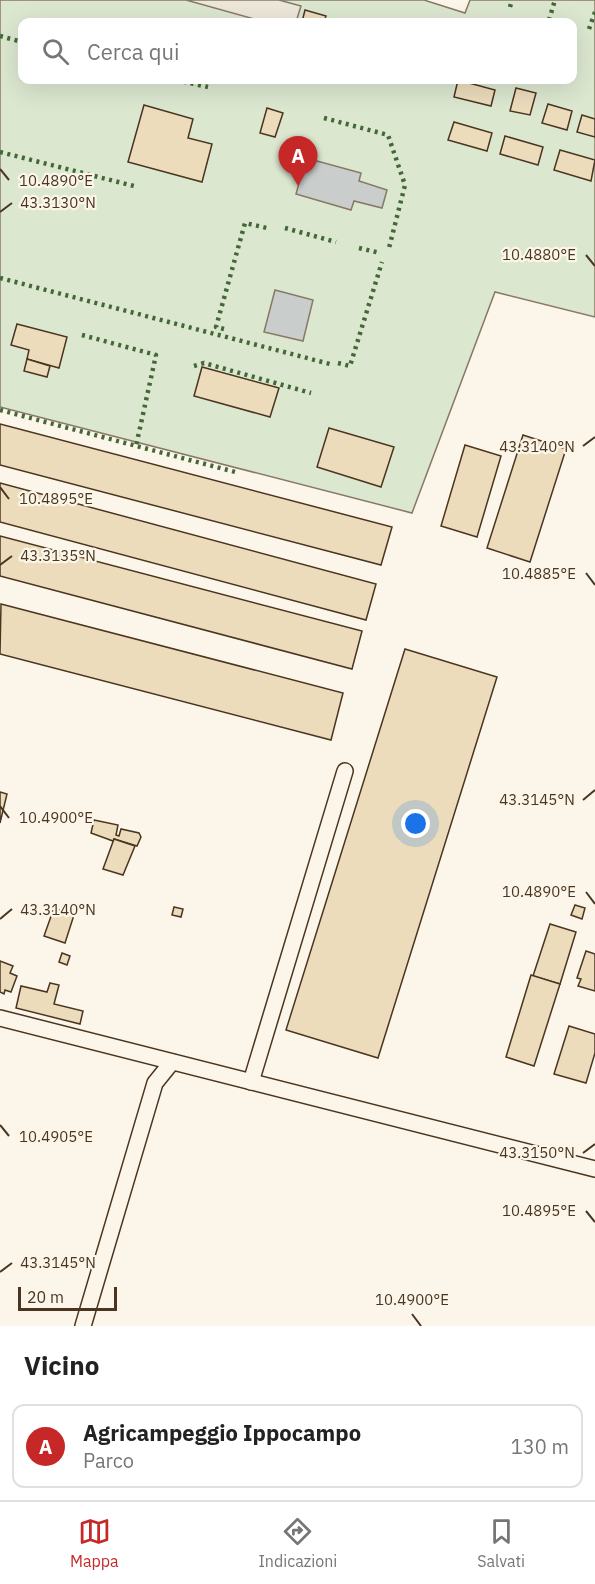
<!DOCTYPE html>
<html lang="it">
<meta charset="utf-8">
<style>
body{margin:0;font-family:"IBM Plex Sans",sans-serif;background:#f2f2f2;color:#222}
.scale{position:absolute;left:18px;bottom:15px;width:99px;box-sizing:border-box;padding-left:6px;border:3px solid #4a3520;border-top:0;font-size:16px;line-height:21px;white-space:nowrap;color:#4a3520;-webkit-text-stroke:4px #fbf6e9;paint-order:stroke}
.you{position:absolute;left:416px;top:824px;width:21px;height:21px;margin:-15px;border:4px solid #fff;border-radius:50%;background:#1a73e8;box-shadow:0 0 0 9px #1a73e833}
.badge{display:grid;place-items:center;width:39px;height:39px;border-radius:50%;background:#c62828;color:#fff;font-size:20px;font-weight:700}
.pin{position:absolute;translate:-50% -50px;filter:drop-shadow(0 2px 3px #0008)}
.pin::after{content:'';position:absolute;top:32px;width:21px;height:18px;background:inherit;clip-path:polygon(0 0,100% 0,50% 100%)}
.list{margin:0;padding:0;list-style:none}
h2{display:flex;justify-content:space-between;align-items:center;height:78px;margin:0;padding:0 24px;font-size:26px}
h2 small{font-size:20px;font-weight:400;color:#767676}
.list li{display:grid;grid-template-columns:39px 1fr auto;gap:18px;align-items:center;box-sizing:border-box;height:84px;margin:0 12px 12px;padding:0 12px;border:2px solid #e0e0e0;border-radius:12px}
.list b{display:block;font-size:22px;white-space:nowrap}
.list p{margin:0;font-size:20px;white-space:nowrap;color:#767676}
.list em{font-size:20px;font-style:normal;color:#767676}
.icon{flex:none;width:33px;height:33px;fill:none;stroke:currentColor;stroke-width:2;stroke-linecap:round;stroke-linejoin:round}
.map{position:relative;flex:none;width:595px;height:1326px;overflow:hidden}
.search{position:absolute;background:#fff;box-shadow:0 6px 24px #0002;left:18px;right:18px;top:18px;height:66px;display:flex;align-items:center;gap:15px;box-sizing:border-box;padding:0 21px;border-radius:12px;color:#767676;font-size:22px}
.sheet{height:174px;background:#fff}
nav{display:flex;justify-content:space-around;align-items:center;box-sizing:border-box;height:84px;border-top:2px solid #e0e0e0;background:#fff;font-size:16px;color:#767676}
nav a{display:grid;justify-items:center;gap:3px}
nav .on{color:#c62828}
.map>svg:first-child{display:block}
.green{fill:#dce7d0;stroke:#887966;stroke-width:1.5;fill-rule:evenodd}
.parking{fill:#ede7d9;stroke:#887966;stroke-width:1.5}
.water{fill:#c9cecd;stroke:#887966;stroke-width:1.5}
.building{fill:#ecdcbc;stroke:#4a3520;stroke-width:1.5}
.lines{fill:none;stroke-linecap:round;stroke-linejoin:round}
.lane-casing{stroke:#4a3520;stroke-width:18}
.lane{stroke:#fbf6e9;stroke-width:15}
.hedge{stroke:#436837;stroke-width:4.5;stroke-dasharray:3 4.5;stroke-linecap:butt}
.ticks{fill:none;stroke:#4a3520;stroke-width:2}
.ticks-label{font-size:15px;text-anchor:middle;fill:#4a3520;stroke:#fbf6e9;stroke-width:4.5;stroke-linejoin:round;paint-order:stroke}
</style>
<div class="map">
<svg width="595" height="1326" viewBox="0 0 595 1326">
<rect width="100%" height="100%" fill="#fbf6e9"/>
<!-- green -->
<path class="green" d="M0,0H424L465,13L470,0H595V317L495,292L412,513L0,407ZM22,22H572V80H22Z"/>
<!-- parking -->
<polygon class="parking" points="186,0 279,0 301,6 296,22 265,22"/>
<!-- water -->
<g class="water">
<polygon points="306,158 361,173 359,181 387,190 382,208 354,201 351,210 296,194"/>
<polygon points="275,290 313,300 303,341 264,332"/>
</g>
<!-- building -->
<g class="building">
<polygon points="305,10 326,16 324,22 302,22"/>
<polygon points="458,80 495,90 491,106 454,97"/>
<polygon points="516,88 536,93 530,115 510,111"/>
<polygon points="548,104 572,111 567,130 542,123"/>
<polygon points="144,105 193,119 188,138 212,144 202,182 128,162"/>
<polygon points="267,108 283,113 275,137 260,133"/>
<polygon points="582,115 595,119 595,137 577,132"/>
<polygon points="454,122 492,133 487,151 448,140"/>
<polygon points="505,136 543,147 538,165 500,154"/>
<polygon points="560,150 595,160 591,181 554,170"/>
<polygon points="17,324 67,337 59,368 27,359 29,350 11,345"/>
<polygon points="27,359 50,366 47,377 24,371"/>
<polygon points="202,367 279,388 270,417 194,396"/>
<polygon points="0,424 392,527 381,565 0,465"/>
<polygon points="329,428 394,447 381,487 317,467"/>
<polygon points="523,435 566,449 530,562 487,548"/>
<polygon points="465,445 501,456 477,537 441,526"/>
<polygon points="0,483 376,584 366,620 0,522"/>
<polygon points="0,536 362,631 352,669 0,576"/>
<polygon points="1,604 343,693 331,740 0,654"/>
<polygon points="405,649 497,677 378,1058 286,1030"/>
<polygon points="0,792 7,794 0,823"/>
<polygon points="94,820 118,825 116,835 119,836 121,829 139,833 141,837 137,846 114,839 113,841 91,833"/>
<polygon points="114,839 135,846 123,875 103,869"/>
<polygon points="575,905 585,908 582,919 571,915"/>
<polygon points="174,907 183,909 181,917 172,915"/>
<polygon points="54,908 74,915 65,943 44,936"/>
<polygon points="550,924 576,932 560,984 533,976"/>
<polygon points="586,951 595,954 595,991 578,986 581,979 577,978"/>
<polygon points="62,953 70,956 67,965 59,962"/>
<polygon points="0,961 13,966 10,973 17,976 11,992 5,990 4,994 0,992"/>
<polygon points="531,975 560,984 534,1066 506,1057"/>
<polygon points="50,983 59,985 54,1004 83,1011 80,1024 16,1008 21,986 47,992"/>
<polygon points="569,1026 595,1034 595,1053 586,1083 554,1074"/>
</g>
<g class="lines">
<defs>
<g id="lane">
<polyline points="0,1018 595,1169"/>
<polyline points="251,1082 345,771"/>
<polyline points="83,1326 155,1083 172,1062"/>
</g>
</defs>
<!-- lane casing -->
<use href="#lane" class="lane-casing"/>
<!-- lane -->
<use href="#lane" class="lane"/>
<!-- hedge -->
<g class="hedge">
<polyline points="510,7 512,0"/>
<polyline points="549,20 555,0"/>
<polyline points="589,29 595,12"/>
<polyline points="0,36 22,42"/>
<polyline points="176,80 208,87"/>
<polyline points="324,118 388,135 405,185 389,248"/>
<polyline points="0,152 134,186"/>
<polyline points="285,228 336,242"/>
<polyline points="359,248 380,253"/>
<polyline points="0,278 330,364"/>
<polyline points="224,329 216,327 245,223 267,228"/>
<polyline points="82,335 156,355 136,446"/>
<polyline points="338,363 350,366 382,262"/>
<polyline points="194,366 204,363 311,393"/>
<polyline points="0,410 239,473"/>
</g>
</g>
<!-- ticks -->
<path class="ticks" d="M0,169L9,180M0,212L12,203M586,255L595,266M583,446L595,437M0,487L9,499M0,565L12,556M586,573L595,585M583,800L595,790M0,806L9,818M586,892L595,904M0,919L12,909M0,1125L9,1136M583,1153L595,1144M586,1211L595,1222M0,1272L12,1263M412,1314L421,1326"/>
<g class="ticks-label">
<text x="56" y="186">10.4890°E</text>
<text x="58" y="208">43.3130°N</text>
<text x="539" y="260">10.4880°E</text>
<text x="537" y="452">43.3140°N</text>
<text x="56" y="504">10.4895°E</text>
<text x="58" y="561">43.3135°N</text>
<text x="539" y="579">10.4885°E</text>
<text x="537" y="805">43.3145°N</text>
<text x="56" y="823">10.4900°E</text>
<text x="539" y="897">10.4890°E</text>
<text x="58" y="915">43.3140°N</text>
<text x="56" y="1142">10.4905°E</text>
<text x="537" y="1158">43.3150°N</text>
<text x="539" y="1216">10.4895°E</text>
<text x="58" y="1268">43.3145°N</text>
<text x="412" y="1305">10.4900°E</text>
</g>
</svg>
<div class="scale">20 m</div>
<div class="you"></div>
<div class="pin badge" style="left:298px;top:186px">A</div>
<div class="search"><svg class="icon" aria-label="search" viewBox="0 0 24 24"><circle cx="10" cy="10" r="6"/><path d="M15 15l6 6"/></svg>Cerca qui</div>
</div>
<section class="sheet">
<h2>Vicino<small></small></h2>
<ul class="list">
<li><span class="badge">A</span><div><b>Agricampeggio Ippocampo</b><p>Parco</p></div><em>130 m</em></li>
</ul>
</section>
<nav>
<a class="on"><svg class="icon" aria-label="map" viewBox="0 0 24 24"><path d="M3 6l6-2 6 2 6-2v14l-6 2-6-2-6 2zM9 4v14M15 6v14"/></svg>Mappa</a>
<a><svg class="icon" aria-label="directions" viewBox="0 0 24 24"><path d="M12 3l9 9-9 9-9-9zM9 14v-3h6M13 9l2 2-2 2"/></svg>Indicazioni</a>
<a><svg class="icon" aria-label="saved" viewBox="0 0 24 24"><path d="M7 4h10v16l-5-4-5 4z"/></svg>Salvati</a>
</nav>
